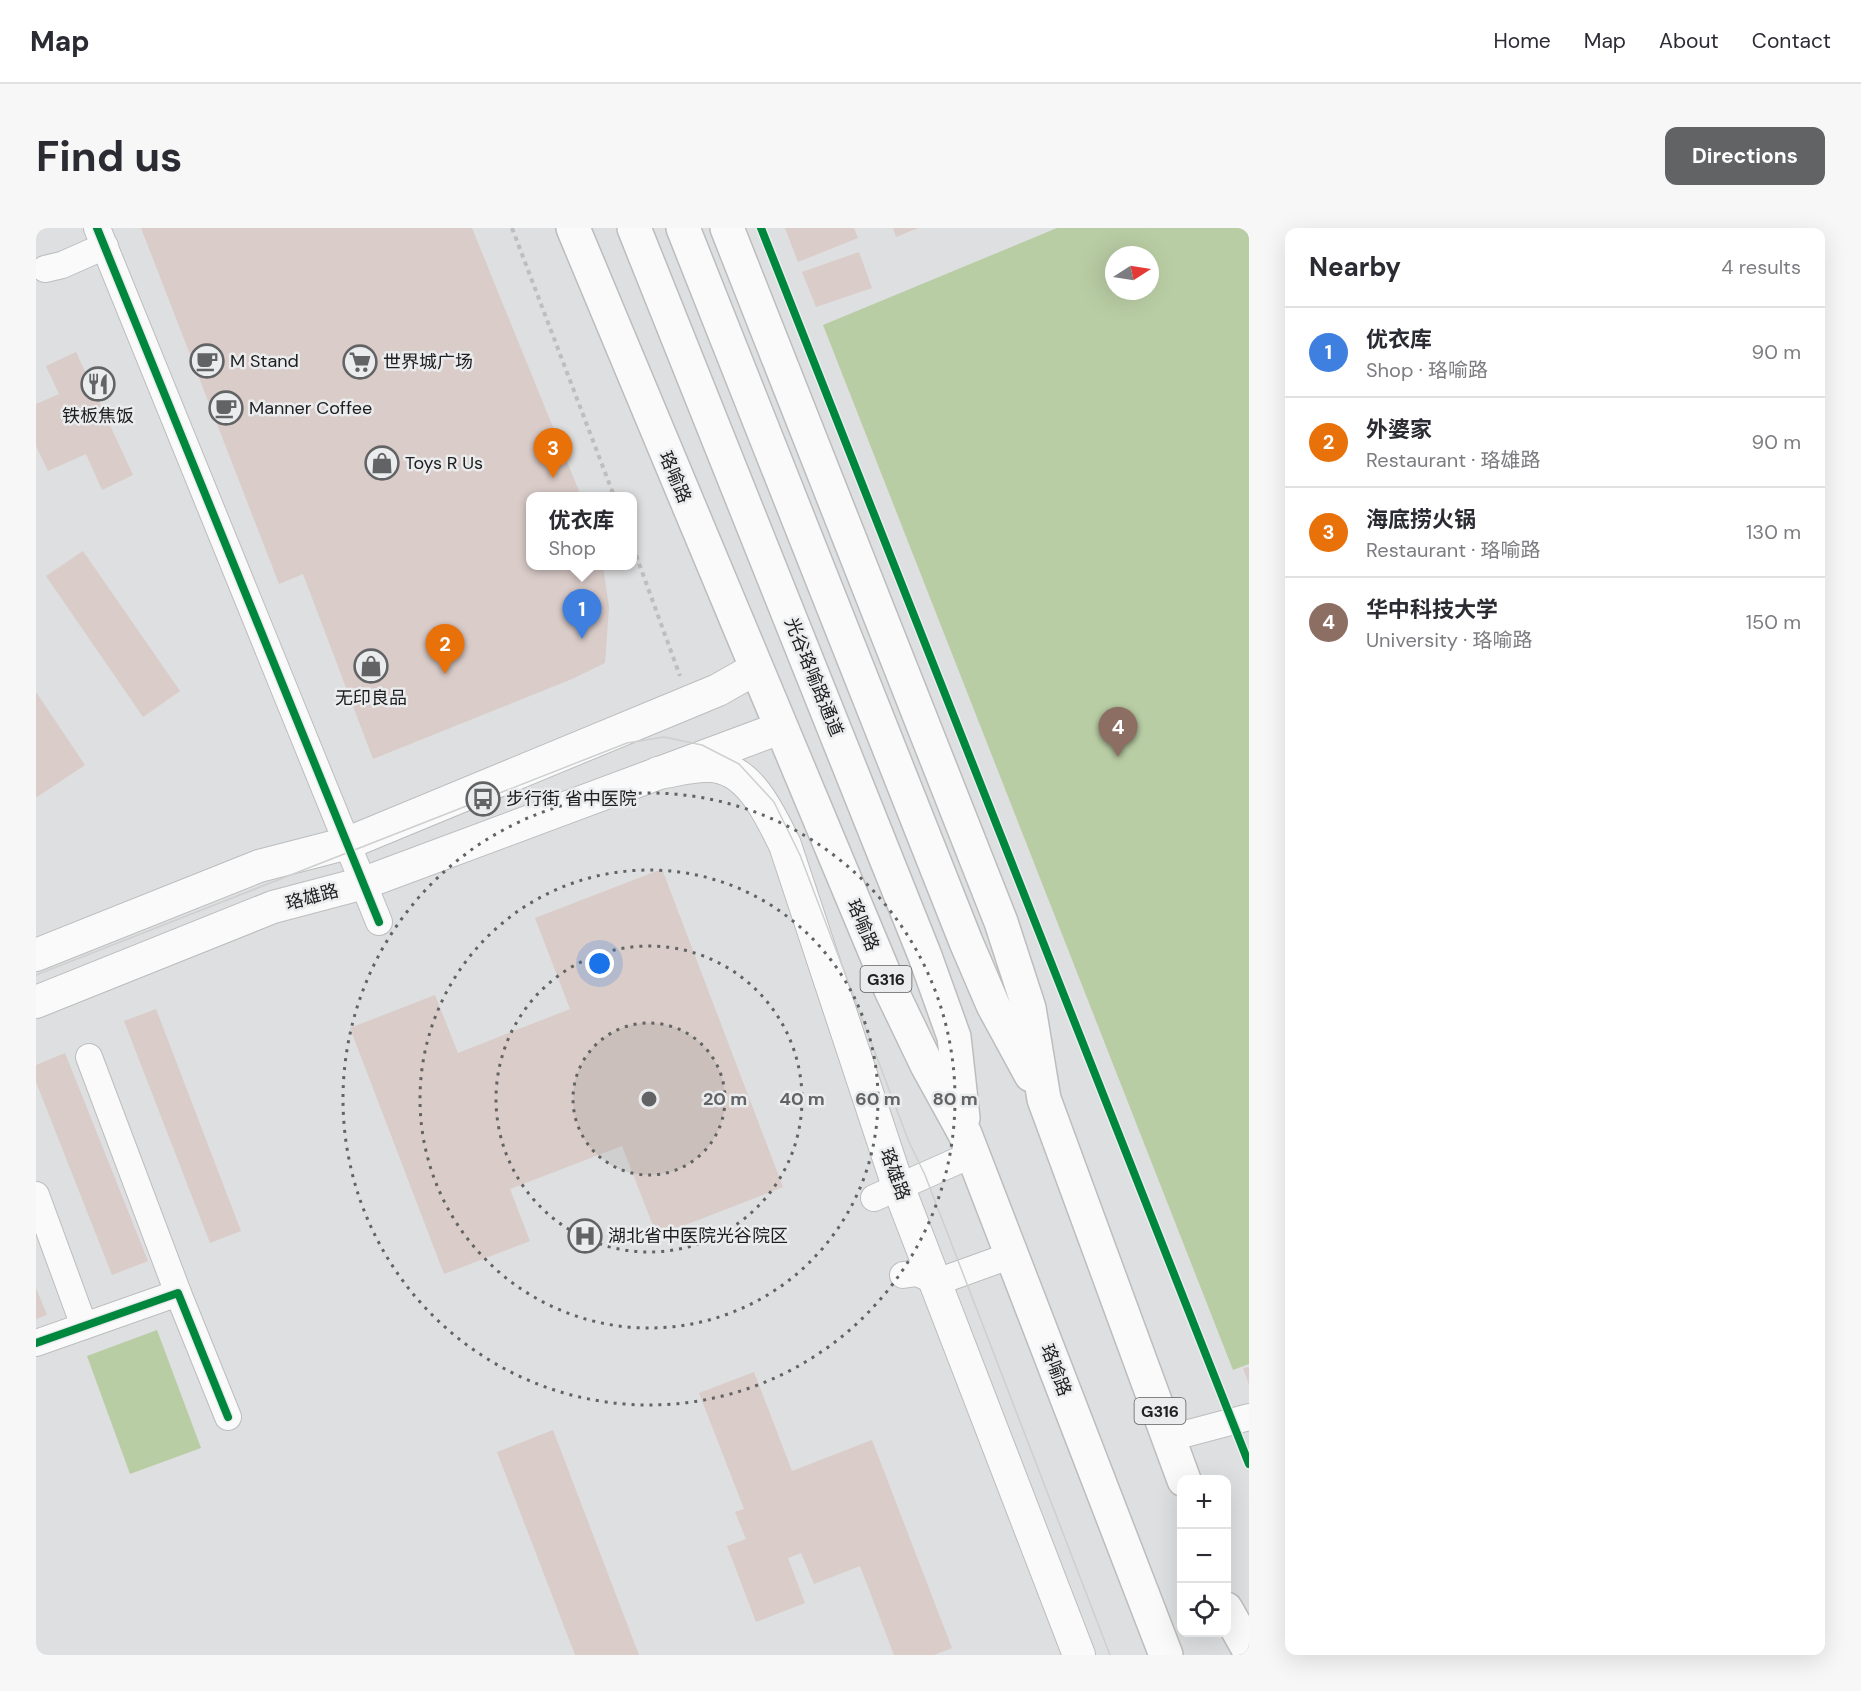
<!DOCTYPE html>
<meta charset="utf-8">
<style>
body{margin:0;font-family:"DM Sans","Noto Sans SC",sans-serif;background:#f7f7f7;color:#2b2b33}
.controls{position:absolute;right:18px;bottom:18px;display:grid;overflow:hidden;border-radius:12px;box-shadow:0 6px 24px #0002}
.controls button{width:54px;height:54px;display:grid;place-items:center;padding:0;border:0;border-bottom:2px solid #e1e1e2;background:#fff;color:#2b2b33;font:30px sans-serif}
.compass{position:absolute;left:1069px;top:18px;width:54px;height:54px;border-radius:50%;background:#fff;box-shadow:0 6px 24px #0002;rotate:78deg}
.you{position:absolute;left:564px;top:736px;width:21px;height:21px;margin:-15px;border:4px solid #fff;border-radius:50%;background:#1a73e8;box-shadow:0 0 0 9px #1a73e833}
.badge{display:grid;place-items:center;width:39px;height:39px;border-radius:50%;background:#626364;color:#fff;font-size:20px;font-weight:700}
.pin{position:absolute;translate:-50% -50px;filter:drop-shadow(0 2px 3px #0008)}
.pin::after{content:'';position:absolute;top:32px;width:21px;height:18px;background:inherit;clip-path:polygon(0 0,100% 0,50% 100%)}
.popup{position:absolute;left:490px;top:264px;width:111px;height:78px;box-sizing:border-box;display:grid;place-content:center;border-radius:12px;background:#fff;filter:drop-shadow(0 2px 4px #0005);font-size:20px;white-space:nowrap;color:#7c7c81}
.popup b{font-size:22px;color:#2b2b33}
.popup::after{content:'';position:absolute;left:50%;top:100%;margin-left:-12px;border:12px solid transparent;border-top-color:#fff}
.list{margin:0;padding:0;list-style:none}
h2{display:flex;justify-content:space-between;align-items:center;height:78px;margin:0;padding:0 24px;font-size:26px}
h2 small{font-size:20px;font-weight:400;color:#7c7c81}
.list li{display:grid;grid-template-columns:39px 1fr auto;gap:18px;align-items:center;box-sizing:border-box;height:90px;padding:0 24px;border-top:2px solid #e1e1e2}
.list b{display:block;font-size:22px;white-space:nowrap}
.list p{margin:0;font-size:20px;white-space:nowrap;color:#7c7c81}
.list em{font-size:20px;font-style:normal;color:#7c7c81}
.icon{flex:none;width:33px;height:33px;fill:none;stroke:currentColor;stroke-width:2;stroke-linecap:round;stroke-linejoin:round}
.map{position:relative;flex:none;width:1213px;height:1427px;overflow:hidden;border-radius:12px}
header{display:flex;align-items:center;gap:36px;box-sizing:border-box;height:84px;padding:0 30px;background:#fff;border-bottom:2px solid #e1e1e2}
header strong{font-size:28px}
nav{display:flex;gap:33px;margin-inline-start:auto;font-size:21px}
.intro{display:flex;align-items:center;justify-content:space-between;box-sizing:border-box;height:144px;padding:0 36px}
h1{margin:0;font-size:42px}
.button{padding:15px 27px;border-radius:12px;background:#626364;color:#fff;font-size:21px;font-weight:700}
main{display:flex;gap:36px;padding:0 36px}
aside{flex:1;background:#fff;border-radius:12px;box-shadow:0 6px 24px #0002}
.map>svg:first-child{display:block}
.green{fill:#b9cda4;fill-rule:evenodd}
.building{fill:#daccc9}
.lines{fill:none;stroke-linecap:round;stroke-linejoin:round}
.minor-casing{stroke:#bcbdbe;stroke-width:28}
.major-casing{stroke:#bcbdbe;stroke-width:34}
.highway-casing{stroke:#bcbdbe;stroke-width:36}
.path{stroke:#bebebe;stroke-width:4;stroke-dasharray:4.5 4.5;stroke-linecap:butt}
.minor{stroke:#fafafa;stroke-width:26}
.major{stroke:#fafafa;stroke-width:32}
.highway{stroke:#fafafa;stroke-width:33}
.tram{stroke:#cecfcf;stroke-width:1.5}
.cycleway-casing{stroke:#eaecee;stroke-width:11}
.cycleway{stroke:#00873e;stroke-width:8}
.ring{fill:none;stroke:#626364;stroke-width:3;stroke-dasharray:3 6}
.labels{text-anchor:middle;stroke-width:5;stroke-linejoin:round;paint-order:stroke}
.shield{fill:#eaecee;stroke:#5d5d5e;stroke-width:1.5}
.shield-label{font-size:16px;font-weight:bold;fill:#202021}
.poi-label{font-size:18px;fill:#202021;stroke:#eaecee;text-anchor:start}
.street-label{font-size:18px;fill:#202021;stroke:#eaecee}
.centre{fill:#626364;stroke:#eaecee;stroke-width:3}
.ring-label{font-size:18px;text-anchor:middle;font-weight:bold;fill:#626364;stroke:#eaecee;stroke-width:5;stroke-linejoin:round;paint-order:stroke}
</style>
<header>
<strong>Map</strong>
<nav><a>Home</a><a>Map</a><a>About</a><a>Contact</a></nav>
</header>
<div class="intro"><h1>Find us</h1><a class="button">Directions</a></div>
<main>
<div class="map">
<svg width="1213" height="1427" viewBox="0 0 1213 1427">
<rect width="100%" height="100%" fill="#dedfe0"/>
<!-- green -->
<g class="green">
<path d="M1021,0H1213V1136L1197,1142L787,97ZM1078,27H1114V63H1078Z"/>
<polygon points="121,1102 165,1220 94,1246 51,1128"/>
</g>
<!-- building -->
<g class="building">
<polygon points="105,0 436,0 545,268 495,268 495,338 567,338 573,379 569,435 536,451 337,531 267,346 243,356"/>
<polygon points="749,0 818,0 822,10 762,34"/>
<polygon points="857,0 882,0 860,9"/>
<polygon points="823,24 836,60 780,79 766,44"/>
<polygon points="40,124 97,247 66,262 50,226 12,243 0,218 0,176 23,166 10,138"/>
<polygon points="47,323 144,463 107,489 10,348"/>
<polygon points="0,464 49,537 1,569 0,568"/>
<polygon points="626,641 747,959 621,1008 586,918 474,961 494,1013 408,1046 314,800 399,767 422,825 534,781 499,690"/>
<polygon points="120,781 205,1003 174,1015 88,793"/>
<polygon points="29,825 112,1033 76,1047 0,854 0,837"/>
<polygon points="0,1060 11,1087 0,1091"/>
<polygon points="1213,1139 1213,1157 1207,1140"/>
<polygon points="718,1144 756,1243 836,1212 916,1420 898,1427 858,1427 824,1338 778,1356 765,1325 752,1330 769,1375 720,1394 691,1318 710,1311 699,1284 708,1281 663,1165"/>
<polygon points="517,1202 603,1427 539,1427 461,1224"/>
</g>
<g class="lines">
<defs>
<g id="minor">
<polyline points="61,0 343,694"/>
<polyline points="9,41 26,37 69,18"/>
<polyline points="53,829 142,1065"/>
<polyline points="0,967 48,1098"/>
<polyline points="838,970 937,926"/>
<polyline points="867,1047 881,1045 901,1054 976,1027"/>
<polyline points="0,1115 142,1065 192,1189"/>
<polyline points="1134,1210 1213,1189"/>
</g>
<g id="major">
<path d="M622,545C638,543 656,537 673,538C713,538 734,587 749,617L862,958L1043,1427"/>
<polyline points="0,727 223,638 312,615 682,462 719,441"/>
<polyline points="0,774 237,679 328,655 744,500"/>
</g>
<g id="highway">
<polyline points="537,0 855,762 891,837 929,906 1130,1427"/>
<polyline points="598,0 889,728 918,809 927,890"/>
<polyline points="647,0 930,714 957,777 995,847"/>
<polyline points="691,0 965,694 993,780 1008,871 1148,1252"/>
<polyline points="1190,1381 1213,1422"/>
</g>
</defs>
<!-- minor casing -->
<use href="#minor" class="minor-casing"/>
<!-- major casing -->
<use href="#major" class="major-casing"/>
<!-- highway casing -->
<use href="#highway" class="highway-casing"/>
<!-- path -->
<g class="path">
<polyline points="476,0 578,268"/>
<polyline points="597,319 644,448"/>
</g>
<!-- minor -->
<use href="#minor" class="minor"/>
<!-- major -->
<use href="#major" class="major"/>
<!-- highway -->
<use href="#highway" class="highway"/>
<!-- tram -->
<polyline class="tram" points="0,747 591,515 628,509 666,517 703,536 738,574 764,627 873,914 889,947 1074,1427"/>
<defs>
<g id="cycleway">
<polyline points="61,0 343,694"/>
<polyline points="725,0 1213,1236"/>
<polyline points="0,1115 142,1065 192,1189"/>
</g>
</defs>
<!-- cycleway casing -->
<use href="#cycleway" class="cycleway-casing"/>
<!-- cycleway -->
<use href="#cycleway" class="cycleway"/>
</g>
<!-- distance rings -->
<circle cx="613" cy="871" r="76" fill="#626364" fill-opacity=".12"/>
<g class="ring">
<circle cx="613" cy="871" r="76"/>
<circle cx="613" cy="871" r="153"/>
<circle cx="613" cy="871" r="229"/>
<circle cx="613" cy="871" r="306"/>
</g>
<!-- icons -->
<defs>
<symbol id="cafe-ring" viewBox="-11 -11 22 22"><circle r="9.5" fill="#eaecee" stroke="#626364" stroke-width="1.5"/><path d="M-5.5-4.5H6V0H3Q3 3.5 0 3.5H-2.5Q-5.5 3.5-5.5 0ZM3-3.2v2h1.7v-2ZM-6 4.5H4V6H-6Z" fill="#626364"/></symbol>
<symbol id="supermarket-ring" viewBox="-11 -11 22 22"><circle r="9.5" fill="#eaecee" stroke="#626364" stroke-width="1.5"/><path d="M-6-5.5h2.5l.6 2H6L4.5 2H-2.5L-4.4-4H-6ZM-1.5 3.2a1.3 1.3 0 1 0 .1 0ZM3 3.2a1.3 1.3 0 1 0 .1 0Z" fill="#626364"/></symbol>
<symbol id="restaurant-ring" viewBox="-11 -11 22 22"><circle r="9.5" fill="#eaecee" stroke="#626364" stroke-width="1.5"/><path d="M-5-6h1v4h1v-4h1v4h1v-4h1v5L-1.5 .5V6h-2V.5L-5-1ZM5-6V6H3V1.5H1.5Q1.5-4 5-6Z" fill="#626364"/></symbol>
<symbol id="shop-ring" viewBox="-11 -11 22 22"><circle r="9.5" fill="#eaecee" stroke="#626364" stroke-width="1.5"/><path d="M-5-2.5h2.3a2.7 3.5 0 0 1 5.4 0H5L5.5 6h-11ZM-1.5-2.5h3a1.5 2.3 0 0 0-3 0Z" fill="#626364"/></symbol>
<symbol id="bus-ring" viewBox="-11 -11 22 22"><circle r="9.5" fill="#eaecee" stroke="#626364" stroke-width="1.5"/><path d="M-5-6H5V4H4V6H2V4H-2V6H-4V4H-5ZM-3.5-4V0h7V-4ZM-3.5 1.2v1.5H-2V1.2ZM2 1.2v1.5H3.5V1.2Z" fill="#626364"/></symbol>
<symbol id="hospital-ring" viewBox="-11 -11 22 22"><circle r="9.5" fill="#eaecee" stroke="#626364" stroke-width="1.5"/><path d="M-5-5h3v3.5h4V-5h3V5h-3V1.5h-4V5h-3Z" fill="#626364"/></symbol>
</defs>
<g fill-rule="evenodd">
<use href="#cafe-ring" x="152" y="114" width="38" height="38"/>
<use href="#supermarket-ring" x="305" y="115" width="38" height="38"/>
<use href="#restaurant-ring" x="43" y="137" width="38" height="38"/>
<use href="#cafe-ring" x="171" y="161" width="38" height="38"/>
<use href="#shop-ring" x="327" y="216" width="38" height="38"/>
<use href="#shop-ring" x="316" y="419" width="38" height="38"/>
<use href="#bus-ring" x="428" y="552" width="38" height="38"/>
<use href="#hospital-ring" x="530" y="989" width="38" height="38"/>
</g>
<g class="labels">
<!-- shield labels -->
<g class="shield">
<rect x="824.5" y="738" width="51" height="26" rx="4.5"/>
<rect x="1098.5" y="1170" width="51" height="26" rx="4.5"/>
</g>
<g class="shield-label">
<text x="850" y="757">G316</text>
<text x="1124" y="1189">G316</text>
</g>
<!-- poi labels -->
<g class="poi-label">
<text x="194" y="139">M Stand</text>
<text x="347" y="140">世界城广场</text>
<text x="213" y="186">Manner Coffee</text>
<text x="62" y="194" text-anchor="middle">铁板焦饭</text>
<text x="369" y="241">Toys R Us</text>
<text x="335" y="476" text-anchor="middle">无印良品</text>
<text x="470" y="577">步行街 省中医院</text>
<text x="572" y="1014">湖北省中医院光谷院区</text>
</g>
<!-- street labels -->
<g class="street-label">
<text transform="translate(639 249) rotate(67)" y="6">珞喻路</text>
<text transform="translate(778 449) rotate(68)" y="6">光谷珞喻路通道</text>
<text transform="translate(276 669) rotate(-15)" y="6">珞雄路</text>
<text transform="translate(827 697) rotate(67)" y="6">珞喻路</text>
<text transform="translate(859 946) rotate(70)" y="6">珞雄路</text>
<text transform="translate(1020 1142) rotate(69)" y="6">珞喻路</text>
</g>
</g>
<circle cx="613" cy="871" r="9" class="centre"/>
<g class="ring-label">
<text x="689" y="877">20 m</text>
<text x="766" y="877">40 m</text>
<text x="842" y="877">60 m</text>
<text x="919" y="877">80 m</text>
</g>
</svg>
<div class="controls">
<button>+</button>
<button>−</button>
<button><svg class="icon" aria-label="locate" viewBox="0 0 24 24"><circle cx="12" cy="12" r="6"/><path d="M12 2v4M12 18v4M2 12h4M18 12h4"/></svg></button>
</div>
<svg class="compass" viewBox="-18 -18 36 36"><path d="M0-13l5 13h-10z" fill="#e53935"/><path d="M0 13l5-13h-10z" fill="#7c7c81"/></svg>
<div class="you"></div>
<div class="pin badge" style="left:546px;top:411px;background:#3f7fe0">1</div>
<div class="popup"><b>优衣库</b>Shop</div>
<div class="pin badge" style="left:409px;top:446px;background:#e8710a">2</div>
<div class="pin badge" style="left:517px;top:250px;background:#e8710a">3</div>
<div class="pin badge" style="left:1082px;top:529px;background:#8d6e63">4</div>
</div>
<aside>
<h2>Nearby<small>4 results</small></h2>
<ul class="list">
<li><span class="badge" style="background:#3f7fe0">1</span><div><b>优衣库</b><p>Shop · 珞喻路</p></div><em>90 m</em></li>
<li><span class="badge" style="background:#e8710a">2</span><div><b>外婆家</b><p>Restaurant · 珞雄路</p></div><em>90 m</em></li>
<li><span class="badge" style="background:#e8710a">3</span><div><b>海底捞火锅</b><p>Restaurant · 珞喻路</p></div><em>130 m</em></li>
<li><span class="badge" style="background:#8d6e63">4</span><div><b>华中科技大学</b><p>University · 珞喻路</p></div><em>150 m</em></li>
</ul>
</aside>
</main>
